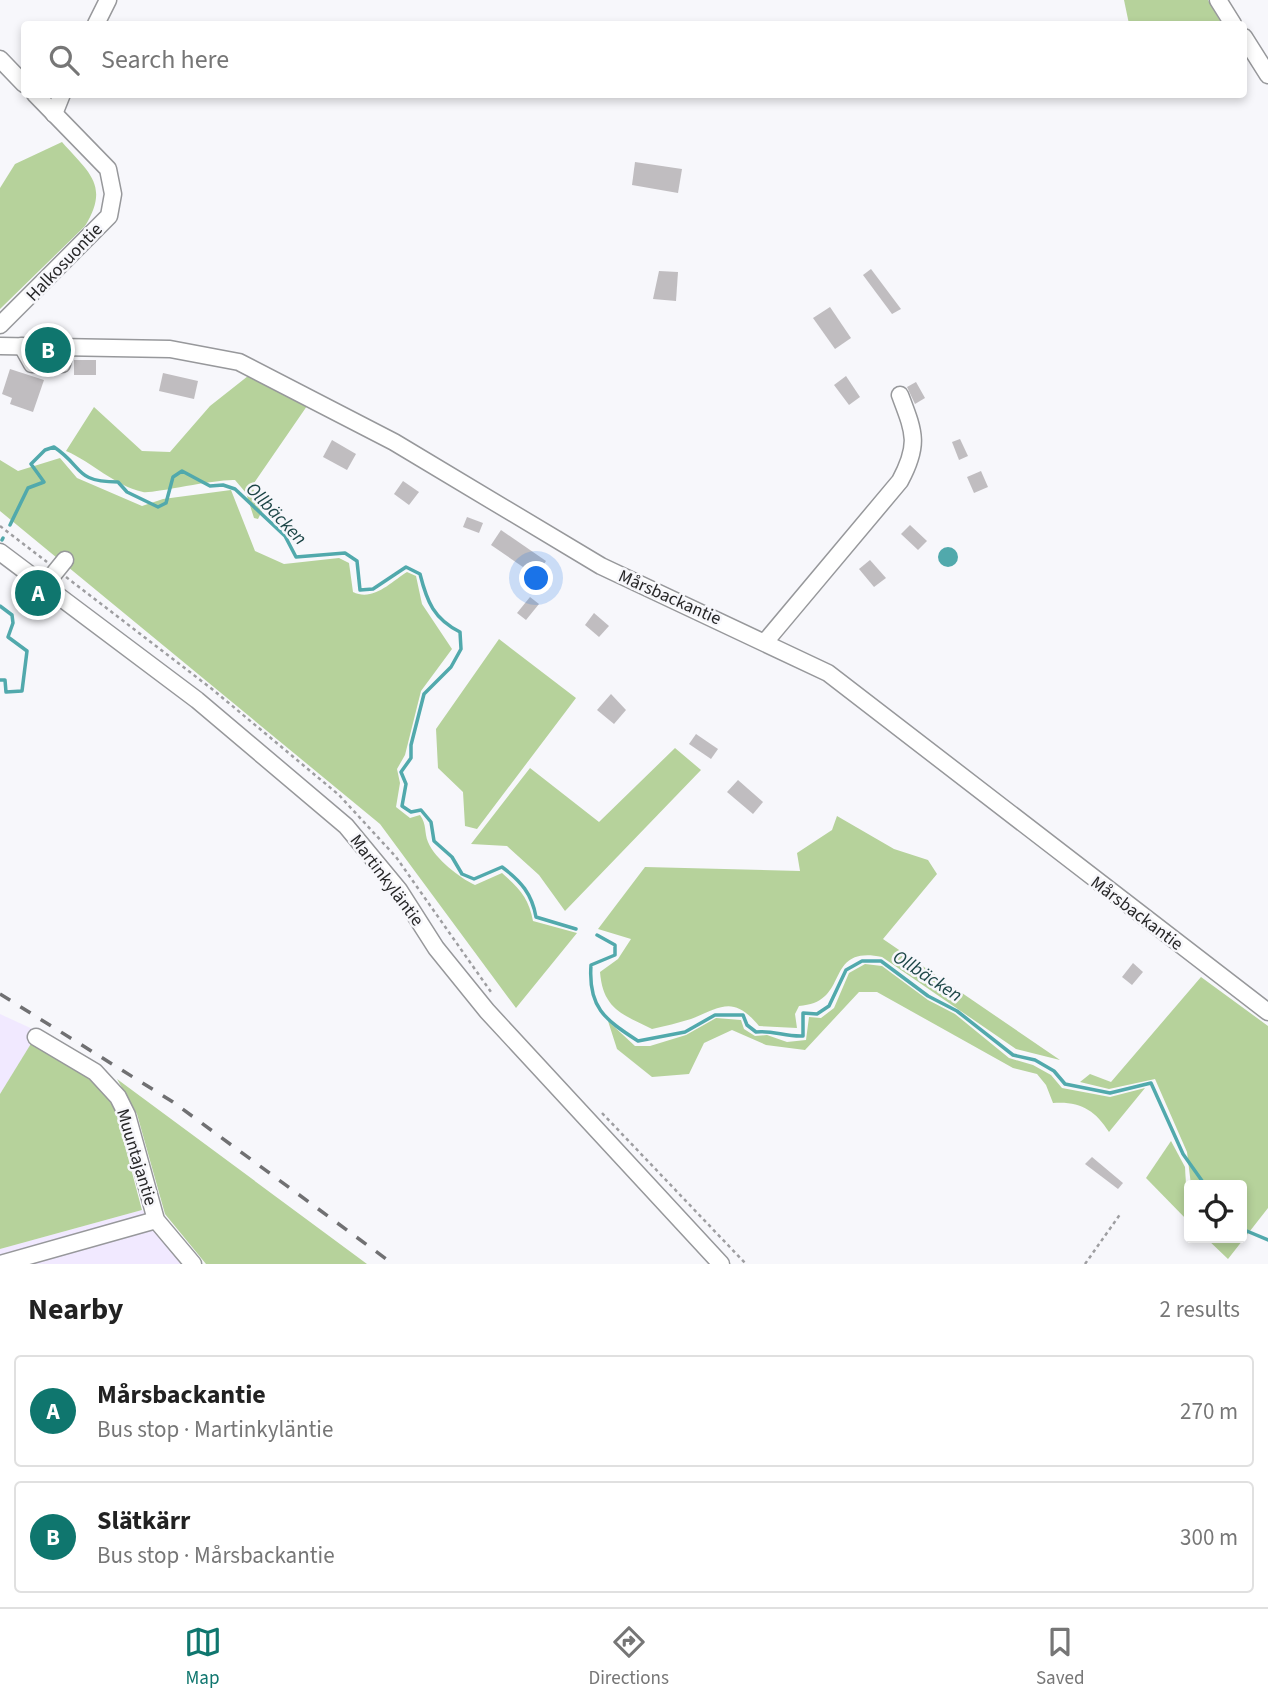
<!DOCTYPE html>
<meta charset="utf-8">
<style>
body{margin:0;font-family:"Source Sans 3",sans-serif;background:#f2f2f2;color:#222}
.controls{position:absolute;right:21px;bottom:21px;display:grid;overflow:hidden;border-radius:7px;box-shadow:0 4px 10px #0003}
.controls button{width:63px;height:63px;display:grid;place-items:center;padding:0;border:0;border-bottom:2px solid #e0e0e0;background:#fff;color:#222;font:35px sans-serif}
.you{position:absolute;left:537px;top:579px;width:24px;height:24px;margin:-18px;border:5px solid #fff;border-radius:50%;background:#1a73e8;box-shadow:0 0 0 10px #1a73e833}
.badge{display:grid;place-items:center;width:46px;height:46px;border-radius:50%;background:#0f766e;color:#fff;font-size:23px;font-weight:700}
.pin{position:absolute;translate:-50% -50%;border:4px solid #fff;box-shadow:0 2px 7px #0006}
.list{margin:0;padding:0;list-style:none}
h2{display:flex;justify-content:space-between;align-items:center;height:91px;margin:0;padding:0 28px;font-size:30px}
h2 small{font-size:23px;font-weight:400;color:#767676}
.list li{display:grid;grid-template-columns:46px 1fr auto;gap:21px;align-items:center;box-sizing:border-box;height:112px;margin:0 14px 14px;padding:0 14px;border:2px solid #e0e0e0;border-radius:7px}
.list b{display:block;font-size:26px;white-space:nowrap}
.list p{margin:0;font-size:23px;white-space:nowrap;color:#767676}
.list em{font-size:23px;font-style:normal;color:#767676}
.icon{flex:none;width:38px;height:38px;fill:none;stroke:currentColor;stroke-width:2;stroke-linecap:round;stroke-linejoin:round}
.map{position:relative;flex:none;width:1268px;height:1264px;overflow:hidden}
.search{position:absolute;background:#fff;box-shadow:0 4px 10px #0003;left:21px;right:21px;top:21px;height:77px;display:flex;align-items:center;gap:18px;box-sizing:border-box;padding:0 24px;border-radius:7px;color:#767676;font-size:26px}
.sheet{height:343px;background:#fff}
nav{display:flex;justify-content:space-around;align-items:center;box-sizing:border-box;height:98px;border-top:2px solid #e0e0e0;background:#fff;font-size:19px;color:#767676}
nav a{display:grid;justify-items:center;gap:4px}
nav .on{color:#0f766e}
.map>svg:first-child{display:block}
.industrial{fill:#f1e9ff}
.green{fill:#b6d29b}
.water{fill:#51a9ac}
.lines{fill:none;stroke-linecap:round;stroke-linejoin:round}
.stream{stroke:#51a9ac;stroke-width:3.5}
.building{fill:#c0bdc0}
.minor-casing{stroke:#97989b;stroke-width:19}
.path{stroke:#9e9ea1;stroke-width:2.5;stroke-dasharray:3.5 3.5;stroke-linecap:butt}
.minor{stroke:#fff;stroke-width:16}
.rail{stroke:#707072;stroke-width:3.5;stroke-dasharray:12 12;stroke-linecap:butt}
.labels{text-anchor:middle;stroke-width:5;stroke-linejoin:round;paint-order:stroke}
.street-label{font-size:18px;fill:#272728;stroke:#f7f7fb}
.water-label{font-size:19px;font-style:italic;fill:#1d4647;stroke:#f7f7fb}
</style>
<div class="map">
<svg width="1268" height="1264" viewBox="0 0 1268 1264">
<rect width="100%" height="100%" fill="#f7f7fb"/>
<!-- industrial -->
<g class="industrial">
<polygon points="0,1014 39,1032 0,1094"/>
<polygon points="142,1210 192,1264 0,1264 0,1249"/>
</g>
<!-- green -->
<g class="green">
<polygon points="1124,0 1208,0 1222,24 1129,24"/>
<path d="M62,142C89,173 110,185 85,226L0,309V188L15,164Z"/>
<path d="M248,376L307,406L252,486L262,511L258,519L254,518L246,493L235,480C214,479 152,494 143,492C113,485 94,463 66,451L94,407L142,451L170,452L210,406Z"/>
<path d="M60,458L77,478L142,506L163,499L231,490L255,551L284,564L339,558L349,563L353,592C373,602 391,582 407,572L416,576L422,604L452,649L421,691L405,755L397,769L400,783L396,807L410,818L420,815C427,825 424,832 428,842C435,859 460,878 475,885L502,873C519,888 529,898 533,921L577,933L516,1008L380,824L0,511V460L18,471Z"/>
<polygon points="499,639 576,698 477,829 465,826 463,792 438,768 436,729"/>
<polygon points="675,748 701,770 565,911 539,875 507,846 471,844 530,768 599,822"/>
<path d="M837,816L894,849L928,860L937,874L883,939L1060,1060L1016,1049L882,957C822,945 852,1003 799,1006L795,1014L797,1028L759,1026C733,995 722,1007 691,1019C678,1023 665,1026 652,1029C622,1014 603,1009 600,972L618,959L631,939L598,929L645,867L800,871L797,853L832,830Z"/>
<path d="M865,964L882,966L928,1000L955,1014L1009,1058L1033,1065L1051,1075L1062,1088L1110,1097L1145,1088L1109,1132C1095,1110 1080,1101 1053,1103L1046,1085L1037,1074L1013,1068L877,992H859L805,1050L766,1045L732,1030L704,1043L689,1074L652,1077L617,1049L608,1021L635,1046H650L686,1035L716,1018L741,1020L744,1029L755,1036L767,1035L787,1042L806,1040L809,1017L821,1018L834,1008L849,973Z"/>
<polygon points="1201,977 1268,1026 1268,1208 1228,1259 1206,1238 1242,1238 1242,1185 1191,1185 1187,1152 1155,1079 1109,1089 1080,1082 1090,1074 1111,1082"/>
<polygon points="32,1042 92,1080 113,1101 142,1210 0,1249 0,1094"/>
<polygon points="117,1079 367,1264 206,1264 165,1214 137,1114"/>
<polygon points="1171,1141 1185,1167 1188,1221 1146,1178"/>
</g>
<!-- water -->
<circle class="water" cx="948" cy="557" r="10"/>
<g class="lines">
<!-- stream -->
<g class="stream">
<path d="M10,525L28,488L44,482L31,464L45,450L54,447C84,467 74,482 118,482L127,492L158,507L166,503L173,477L182,471L210,486L223,485L235,489L285,536L296,557L345,553L357,561L360,590L373,589L406,567L420,574C427,602 434,619 460,632L461,649L451,667L424,694L411,745V758L401,772L406,784L402,806L411,812L421,810L431,822L434,841L452,857L462,874L474,879L502,867C521,881 532,894 536,917L576,929"/>
<polyline points="2,540 3,538"/>
<polyline points="0,606 12,615 13,623 8,637 27,651 22,691 6,692 5,680 0,680"/>
<path d="M597,935L615,945V955L591,965C588,1007 604,1019 638,1041L685,1032L715,1015H743L747,1025L756,1032C772,1030 786,1037 803,1036V1013L817,1014L829,1006L846,970L862,961H881L928,996L957,1011L1013,1055L1035,1060L1054,1071L1065,1084L1110,1093L1151,1083L1183,1154L1205,1185"/>
<polyline points="1242,1229 1268,1240"/>
</g>
</g>
<!-- building -->
<g class="building">
<polygon points="635,162 682,169 678,193 632,185"/>
<polygon points="871,269 901,309 892,314 863,275"/>
<polygon points="659,271 678,272 676,301 653,299"/>
<polygon points="830,307 851,338 835,349 813,318"/>
<rect x="74" y="360" width="22" height="15"/>
<polygon points="10,369 44,380 33,412 10,404 12,398 2,394"/>
<polygon points="163,373 198,381 194,399 159,391"/>
<polygon points="846,376 860,397 849,405 834,385"/>
<polygon points="916,382 925,398 915,404 907,387"/>
<polygon points="960,439 968,456 959,460 952,442"/>
<polygon points="332,440 356,454 347,470 323,457"/>
<polygon points="981,471 988,487 974,493 967,477"/>
<polygon points="403,481 419,492 409,505 394,494"/>
<polygon points="467,517 483,523 479,533 463,527"/>
<polygon points="910,525 927,541 918,550 901,534"/>
<polygon points="501,530 546,561 536,576 491,545"/>
<polygon points="870,560 886,578 874,587 859,569"/>
<polygon points="530,597 539,604 526,620 517,613"/>
<polygon points="594,613 609,626 599,637 585,625"/>
<polygon points="611,694 626,710 614,724 597,710"/>
<polygon points="696,734 718,749 711,759 689,744"/>
<polygon points="738,780 763,802 753,814 727,792"/>
<polygon points="1133,963 1143,972 1132,985 1122,977"/>
<polygon points="1092,1157 1123,1183 1118,1189 1085,1164"/>
</g>
<g class="lines">
<defs>
<g id="minor">
<polyline points="1218,0 1233,24"/>
<polyline points="96,24 108,0"/>
<polyline points="1244,37 1268,75"/>
<polyline points="0,59 24,84"/>
<polyline points="54,114 62,94"/>
<polyline points="0,325 109,216 113,194 108,169 35,94"/>
<polyline points="0,346 170,349 239,362 394,442 601,566 828,673 1268,1012"/>
<polyline points="22,346 32,364 62,364 64,355 62,347"/>
<polyline points="0,552 197,700 346,826 399,890 436,948 487,1011 721,1264"/>
<polyline points="44,586 65,560"/>
<path d="M765,642L900,481C920,444 914,432 900,395"/>
<polyline points="36,1037 95,1072 118,1097 127,1115 156,1220 193,1264"/>
<polyline points="0,1264 156,1220"/>
</g>
</defs>
<!-- minor casing -->
<use href="#minor" class="minor-casing"/>
<!-- path -->
<g class="path">
<polyline points="0,526 47,562"/>
<polyline points="66,577 212,689 339,795 396,857 491,992"/>
<polyline points="602,1113 746,1264"/>
<polyline points="1085,1264 1121,1213"/>
</g>
<!-- minor -->
<use href="#minor" class="minor"/>
<!-- rail -->
<polyline class="rail" points="0,994 173,1102 393,1264"/>
</g>
<g class="labels">
<!-- street labels -->
<g class="street-label">
<text transform="translate(64 262) rotate(-46)" y="6">Halkosuontie</text>
<text transform="translate(670 597) rotate(24)" y="6">Mårsbackantie</text>
<text transform="translate(387 880) rotate(53)" y="6">Martinkyläntie</text>
<text transform="translate(1137 913) rotate(37)" y="6">Mårsbackantie</text>
<text transform="translate(137 1157) rotate(73)" y="6">Muuntajantie</text>
</g>
<!-- water labels -->
<g class="water-label">
<text transform="translate(277 513) rotate(46)" y="7">Ollbäcken</text>
<text transform="translate(928 975) rotate(33)" y="7">Ollbäcken</text>
</g>
</g>
</svg>
<div class="controls">
<button><svg class="icon" aria-label="locate" viewBox="0 0 24 24"><circle cx="12" cy="12" r="6"/><path d="M12 2v4M12 18v4M2 12h4M18 12h4"/></svg></button>
</div>
<div class="you"></div>
<div class="pin badge" style="left:38px;top:593px">A</div>
<div class="pin badge" style="left:48px;top:350px">B</div>
<div class="search"><svg class="icon" aria-label="search" viewBox="0 0 24 24"><circle cx="10" cy="10" r="6"/><path d="M15 15l6 6"/></svg>Search here</div>
</div>
<section class="sheet">
<h2>Nearby<small>2 results</small></h2>
<ul class="list">
<li><span class="badge">A</span><div><b>Mårsbackantie</b><p>Bus stop · Martinkyläntie</p></div><em>270 m</em></li>
<li><span class="badge">B</span><div><b>Slätkärr</b><p>Bus stop · Mårsbackantie</p></div><em>300 m</em></li>
</ul>
</section>
<nav>
<a class="on"><svg class="icon" aria-label="map" viewBox="0 0 24 24"><path d="M3 6l6-2 6 2 6-2v14l-6 2-6-2-6 2zM9 4v14M15 6v14"/></svg>Map</a>
<a><svg class="icon" aria-label="directions" viewBox="0 0 24 24"><path d="M12 3l9 9-9 9-9-9zM9 14v-3h6M13 9l2 2-2 2"/></svg>Directions</a>
<a><svg class="icon" aria-label="saved" viewBox="0 0 24 24"><path d="M7 4h10v16l-5-4-5 4z"/></svg>Saved</a>
</nav>
